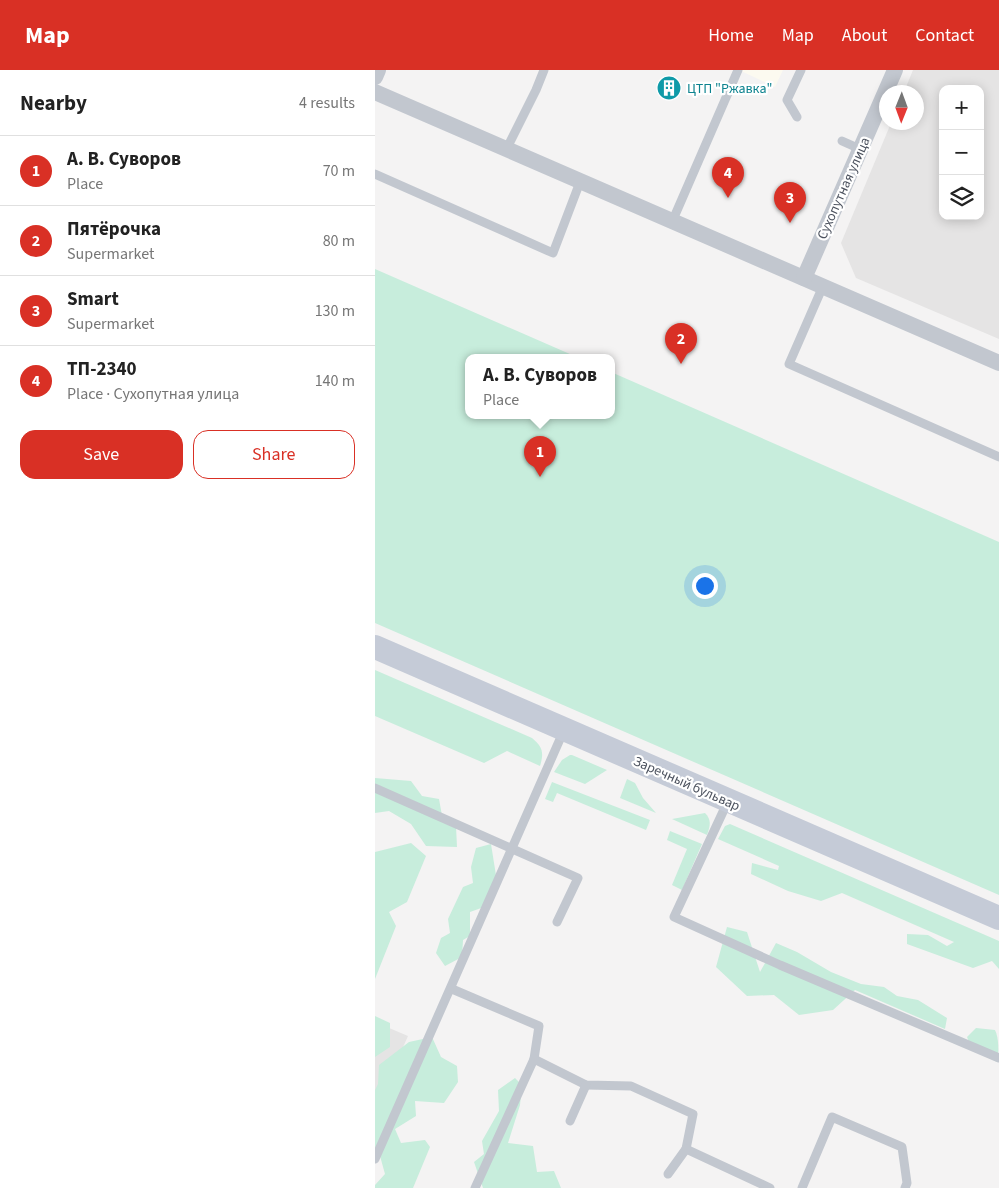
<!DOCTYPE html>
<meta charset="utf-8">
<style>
body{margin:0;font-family:"Source Sans 3",sans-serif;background:#f2f2f2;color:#222}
.controls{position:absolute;right:15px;top:15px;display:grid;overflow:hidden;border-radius:10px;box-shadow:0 2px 12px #0003}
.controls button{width:45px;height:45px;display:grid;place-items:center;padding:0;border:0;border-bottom:1px solid #e0e0e0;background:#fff;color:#222;font:25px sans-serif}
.compass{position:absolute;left:504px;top:15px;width:45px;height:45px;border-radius:50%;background:#fff;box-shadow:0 2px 12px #0003;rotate:181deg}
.you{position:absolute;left:329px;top:515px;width:18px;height:18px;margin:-12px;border:4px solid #fff;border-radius:50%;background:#1a73e8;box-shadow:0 0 0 8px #1a73e833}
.badge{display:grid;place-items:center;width:32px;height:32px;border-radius:50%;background:#d93025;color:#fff;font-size:16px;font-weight:700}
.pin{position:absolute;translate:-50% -41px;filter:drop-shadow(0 1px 2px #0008)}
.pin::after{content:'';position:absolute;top:26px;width:18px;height:15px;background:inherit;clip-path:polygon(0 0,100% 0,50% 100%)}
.popup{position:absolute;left:90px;top:284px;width:150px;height:65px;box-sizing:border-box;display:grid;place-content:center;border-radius:10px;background:#fff;filter:drop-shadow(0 1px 4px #0005);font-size:16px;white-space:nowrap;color:#767676}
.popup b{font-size:19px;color:#222}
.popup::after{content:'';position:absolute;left:50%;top:100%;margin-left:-10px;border:10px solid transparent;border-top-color:#fff}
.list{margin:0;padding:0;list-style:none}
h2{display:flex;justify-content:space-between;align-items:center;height:65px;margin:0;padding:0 20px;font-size:21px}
h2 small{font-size:16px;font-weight:400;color:#767676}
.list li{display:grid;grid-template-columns:32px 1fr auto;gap:15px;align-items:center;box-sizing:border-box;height:70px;padding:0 20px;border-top:1px solid #e0e0e0}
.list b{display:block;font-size:19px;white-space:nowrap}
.list p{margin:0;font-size:16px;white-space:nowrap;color:#767676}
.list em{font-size:16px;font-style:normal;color:#767676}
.actions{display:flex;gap:10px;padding:15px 20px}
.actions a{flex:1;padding:11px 0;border:1px solid #d93025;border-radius:15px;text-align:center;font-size:18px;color:#d93025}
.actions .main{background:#d93025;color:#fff}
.icon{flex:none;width:28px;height:28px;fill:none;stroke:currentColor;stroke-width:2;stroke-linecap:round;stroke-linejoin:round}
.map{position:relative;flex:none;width:624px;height:1118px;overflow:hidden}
header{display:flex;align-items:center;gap:30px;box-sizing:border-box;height:70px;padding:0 25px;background:#d93025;color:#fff}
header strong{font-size:24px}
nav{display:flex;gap:28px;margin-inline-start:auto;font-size:18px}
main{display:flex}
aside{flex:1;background:#fff}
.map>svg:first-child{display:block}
.commercial{fill:#fcfaf0}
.education{fill:#e5e4e4;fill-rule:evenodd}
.green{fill:#c7eddc}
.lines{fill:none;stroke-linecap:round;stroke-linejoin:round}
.lane{stroke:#c2c7cf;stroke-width:9}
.street{stroke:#c2c7cf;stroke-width:16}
.secondary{stroke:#c5cbd7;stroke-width:24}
.labels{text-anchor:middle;stroke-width:4.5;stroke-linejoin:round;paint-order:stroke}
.culture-label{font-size:14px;fill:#0d838f;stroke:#fff;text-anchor:start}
.street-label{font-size:14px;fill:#4c525e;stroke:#fff}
</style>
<header>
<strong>Map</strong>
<nav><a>Home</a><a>Map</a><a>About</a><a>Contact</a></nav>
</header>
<main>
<aside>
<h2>Nearby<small>4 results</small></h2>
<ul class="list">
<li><span class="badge">1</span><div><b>А. В. Суворов</b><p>Place</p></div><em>70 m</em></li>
<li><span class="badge">2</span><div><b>Пятёрочка</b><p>Supermarket</p></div><em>80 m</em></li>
<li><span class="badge">3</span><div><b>Smart</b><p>Supermarket</p></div><em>130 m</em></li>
<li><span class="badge">4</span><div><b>ТП-2340</b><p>Place · Сухопутная улица</p></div><em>140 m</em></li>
</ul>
<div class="actions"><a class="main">Save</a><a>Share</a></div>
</aside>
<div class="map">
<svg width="624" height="1118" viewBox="0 0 624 1118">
<rect width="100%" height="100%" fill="#f4f3f3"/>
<!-- commercial -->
<polygon class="commercial" points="364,0 408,0 400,17"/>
<!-- education -->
<g class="education">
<path d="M538,0H624V269L481,208L466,173L516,53L542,52V22H529ZM568,19H605V146H568Z"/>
<polygon points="0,952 33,966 0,1040"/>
</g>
<!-- green -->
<g class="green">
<polygon points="0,199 204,288 94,288 94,346 236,346 236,302 624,472 624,825 0,553"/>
<path d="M0,600L157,668C168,677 169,683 165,696L132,681L109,693L0,646Z"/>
<polygon points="195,685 197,685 232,700 210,714 179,702 187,690"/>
<polygon points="0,708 36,711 47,726 64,729 68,751 81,756 82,777 51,776 36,754 14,741 0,743"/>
<polygon points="252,709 260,713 268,728 281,743 245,728"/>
<polygon points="177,712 275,750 271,760 182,723 178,732 170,729"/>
<path d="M330,743C337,750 335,756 332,765L297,749Z"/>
<polygon points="355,754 624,871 624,899 617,891 598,898 532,874 532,864 553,865 572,876 579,872 467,823 446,831 413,821 376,804 377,793 403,800 404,796 343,769 350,756"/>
<polygon points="295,761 327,774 307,820 297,815 312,779 292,770"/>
<polygon points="36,773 51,786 32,832 14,842 21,856 0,909 0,782"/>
<polygon points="116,774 123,818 109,837 95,842 95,866 88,870 87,887 70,896 61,883 66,868 75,863 73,849 88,817 98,813 96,797 101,778"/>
<polygon points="352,857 372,862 385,902 401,873 422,882 456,902 486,914 509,917 522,926 543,930 572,948 570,959 480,920 458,940 424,945 399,925 372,926 341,897"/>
<polygon points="0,946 15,953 15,977 0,987"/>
<path d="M601,958L620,960C624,968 624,983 622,992L597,979L592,967Z"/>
<polygon points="57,967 66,987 82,996 83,1012 69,1033 40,1031 41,1046 20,1059 26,1073 50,1070 55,1077 38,1118 0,1118 0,1115 10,1104 5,1086 0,1086 0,1020 3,1014 4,995 34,972"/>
<polygon points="140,1008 147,1015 145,1035 133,1073 158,1076 162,1102 179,1101 186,1118 108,1118 99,1092 109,1084 107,1071 124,1041 123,1020"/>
</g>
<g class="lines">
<!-- lane -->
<g class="lane">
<polyline points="422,47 412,30 426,0"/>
<polyline points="467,71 485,79"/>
<polyline points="131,80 161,20 169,0"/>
<polyline points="0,104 178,183 205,112"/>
<polyline points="297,152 363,0"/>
<polyline points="448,216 414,294 624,387"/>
<polyline points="0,718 203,808 182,852"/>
<polyline points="353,731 299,847 405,895 624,988"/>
<polyline points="77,919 164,956 159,989 211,1015 256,1016 318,1044 311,1079 395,1118"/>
<polyline points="195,1051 211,1015"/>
<polyline points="0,1089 189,660"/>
<polyline points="293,1104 311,1079"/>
<polyline points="100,1118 159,989"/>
<polyline points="427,1118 457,1047 527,1077 532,1113 530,1118"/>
</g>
<!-- street -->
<g class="street">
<polyline points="0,7 3,0"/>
<polyline points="0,22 624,293"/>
<polyline points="429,208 520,0"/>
</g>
<!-- secondary -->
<polyline class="secondary" points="0,577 624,848"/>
</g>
<!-- icons -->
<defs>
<symbol id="building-disc" viewBox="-11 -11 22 22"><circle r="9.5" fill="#0f9aa8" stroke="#fff"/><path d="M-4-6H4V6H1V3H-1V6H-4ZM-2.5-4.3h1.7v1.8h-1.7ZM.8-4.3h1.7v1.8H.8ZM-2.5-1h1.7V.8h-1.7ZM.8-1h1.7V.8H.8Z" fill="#fff"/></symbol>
</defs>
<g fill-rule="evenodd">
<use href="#building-disc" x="280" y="4" width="28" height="28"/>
</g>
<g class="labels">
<!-- culture labels -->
<g class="culture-label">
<text x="312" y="23">ЦТП "Ржавка"</text>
</g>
<!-- street labels -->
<g class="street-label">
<text transform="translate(468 118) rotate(-66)" y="5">Сухопутная улица</text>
<text transform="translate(312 713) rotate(24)" y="5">Заречный бульвар</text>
</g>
</g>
</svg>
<div class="controls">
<button>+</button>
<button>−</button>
<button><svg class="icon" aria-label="layers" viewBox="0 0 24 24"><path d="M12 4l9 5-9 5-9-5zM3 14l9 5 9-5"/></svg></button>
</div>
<svg class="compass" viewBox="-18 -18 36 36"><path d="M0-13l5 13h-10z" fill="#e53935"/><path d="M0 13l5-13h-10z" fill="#767676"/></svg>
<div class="you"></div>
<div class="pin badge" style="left:165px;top:407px">1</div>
<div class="popup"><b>А. В. Суворов</b>Place</div>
<div class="pin badge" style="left:306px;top:294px">2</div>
<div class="pin badge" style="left:415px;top:153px">3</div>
<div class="pin badge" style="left:353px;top:128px">4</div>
</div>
</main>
